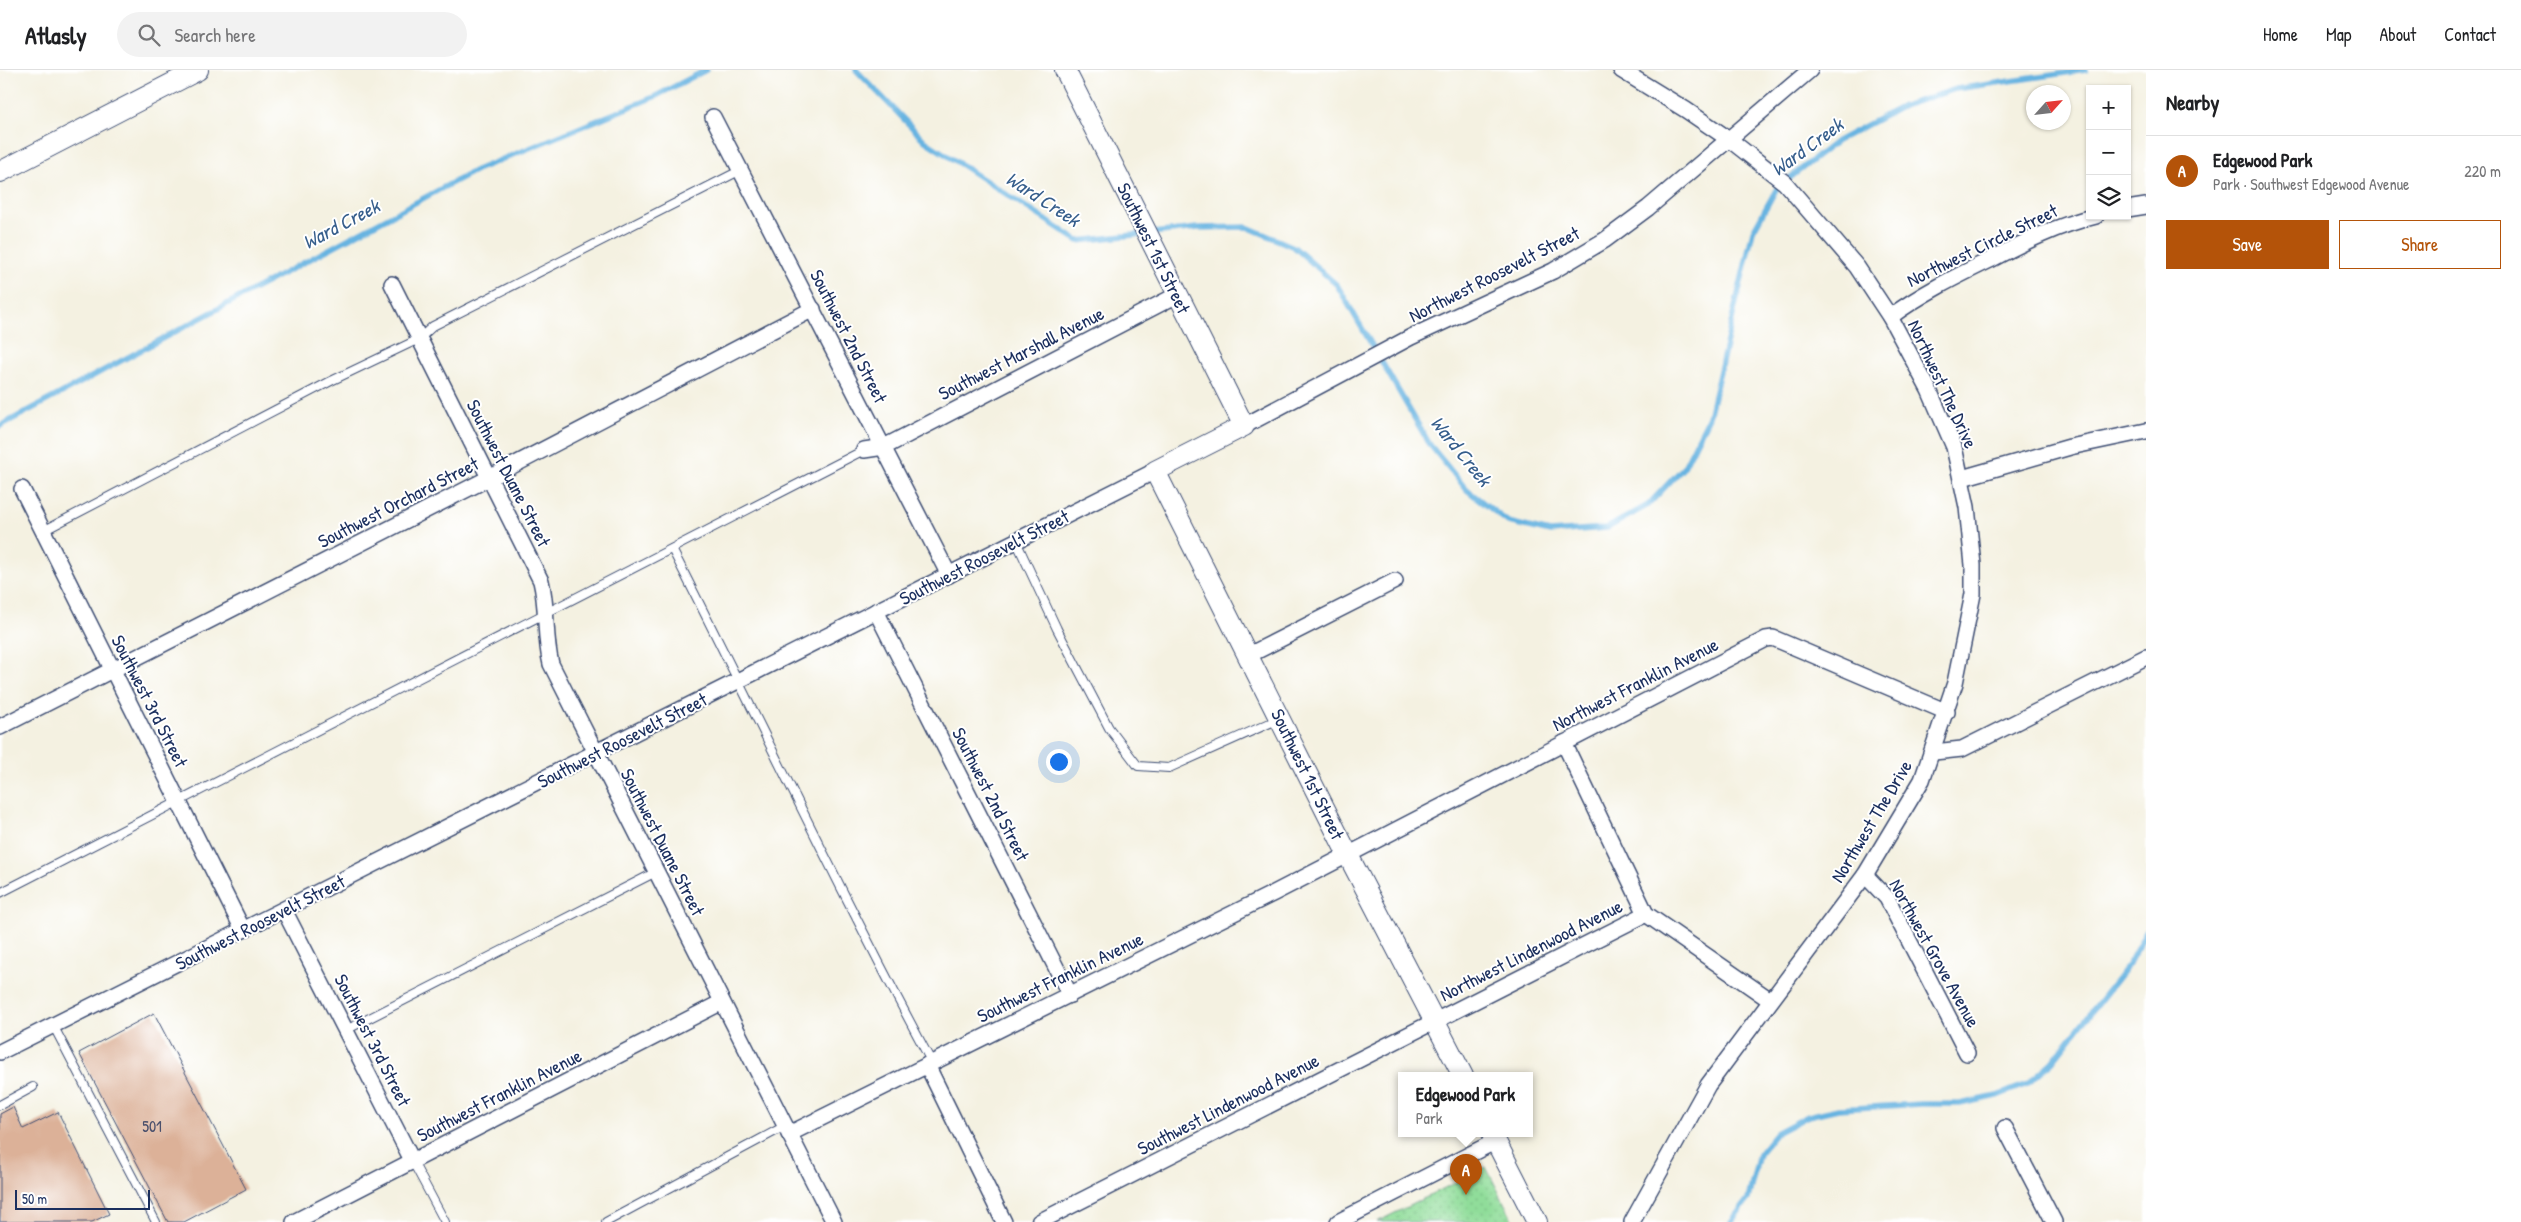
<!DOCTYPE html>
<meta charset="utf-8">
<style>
body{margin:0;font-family:"Patrick Hand",sans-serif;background:#f2f2f2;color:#202124}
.controls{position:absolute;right:15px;top:15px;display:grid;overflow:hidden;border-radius:0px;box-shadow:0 1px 4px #0004}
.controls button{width:45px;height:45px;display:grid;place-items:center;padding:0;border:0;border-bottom:1px solid #e0e0e0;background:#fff;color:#202124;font:25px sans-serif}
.compass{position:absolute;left:2026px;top:15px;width:45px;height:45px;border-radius:50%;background:#fff;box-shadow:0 1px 4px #0004;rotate:63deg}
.scale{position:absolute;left:15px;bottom:12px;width:135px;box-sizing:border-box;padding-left:5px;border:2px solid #1b2f5e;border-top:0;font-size:14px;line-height:18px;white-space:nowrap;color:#1b2f5e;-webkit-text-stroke:4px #fff;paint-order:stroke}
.you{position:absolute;left:1058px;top:691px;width:18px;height:18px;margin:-12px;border:4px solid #fff;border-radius:50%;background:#1a73e8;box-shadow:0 0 0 8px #1a73e833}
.badge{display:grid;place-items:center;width:32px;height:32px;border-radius:50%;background:#b45309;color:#fff;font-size:16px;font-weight:700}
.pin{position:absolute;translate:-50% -41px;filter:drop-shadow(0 1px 2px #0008)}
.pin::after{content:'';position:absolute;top:26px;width:18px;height:15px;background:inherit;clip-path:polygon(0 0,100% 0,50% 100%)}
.popup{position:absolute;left:1398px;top:1002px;width:135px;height:65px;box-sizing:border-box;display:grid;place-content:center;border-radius:0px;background:#fff;filter:drop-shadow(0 1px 4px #0005);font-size:16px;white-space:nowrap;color:#757577}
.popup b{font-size:19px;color:#202124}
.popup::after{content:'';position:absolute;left:50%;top:100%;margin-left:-10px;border:10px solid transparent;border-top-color:#fff}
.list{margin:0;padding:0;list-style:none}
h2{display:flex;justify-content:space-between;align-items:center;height:65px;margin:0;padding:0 20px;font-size:21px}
h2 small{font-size:16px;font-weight:400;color:#757577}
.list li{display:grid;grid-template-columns:32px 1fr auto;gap:15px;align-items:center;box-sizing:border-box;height:70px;padding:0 20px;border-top:1px solid #e0e0e0}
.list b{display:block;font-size:19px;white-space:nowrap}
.list p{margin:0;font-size:16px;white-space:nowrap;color:#757577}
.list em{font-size:16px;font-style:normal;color:#757577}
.actions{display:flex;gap:10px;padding:15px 20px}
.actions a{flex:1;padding:11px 0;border:1px solid #b45309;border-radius:0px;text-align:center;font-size:18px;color:#b45309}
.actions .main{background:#b45309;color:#fff}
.icon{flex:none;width:28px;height:28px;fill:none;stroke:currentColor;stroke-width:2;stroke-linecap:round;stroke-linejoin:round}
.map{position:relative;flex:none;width:2146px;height:1152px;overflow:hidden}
header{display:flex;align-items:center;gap:30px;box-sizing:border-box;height:70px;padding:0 25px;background:#fff;border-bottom:1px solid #e0e0e0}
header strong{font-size:24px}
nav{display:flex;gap:28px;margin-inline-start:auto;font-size:18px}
.search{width:350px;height:45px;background:#f2f2f2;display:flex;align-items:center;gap:12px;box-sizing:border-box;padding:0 18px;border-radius:28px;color:#757577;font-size:19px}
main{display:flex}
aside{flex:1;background:#fff}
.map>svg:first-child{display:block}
.park{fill:url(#park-dots);stroke:#56867c}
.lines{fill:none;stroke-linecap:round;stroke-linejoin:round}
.stream{stroke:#68b4e1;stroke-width:5.5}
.building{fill:#dcb198}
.lane-casing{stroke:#3c4c72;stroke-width:10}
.street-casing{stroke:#3c4c72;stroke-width:18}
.secondary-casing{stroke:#3c4c72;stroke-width:22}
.lane{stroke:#fff;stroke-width:8}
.street{stroke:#fff;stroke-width:15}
.secondary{stroke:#fff;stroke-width:20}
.labels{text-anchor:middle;stroke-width:4;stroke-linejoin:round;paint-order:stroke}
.number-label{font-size:16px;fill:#4b506c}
.street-label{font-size:19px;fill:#1b2f5e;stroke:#fff}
.water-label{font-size:20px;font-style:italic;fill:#365e8c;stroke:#fff}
</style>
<header>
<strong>Atlasly</strong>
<div class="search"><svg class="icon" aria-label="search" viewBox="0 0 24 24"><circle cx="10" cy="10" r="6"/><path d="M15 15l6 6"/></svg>Search here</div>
<nav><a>Home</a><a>Map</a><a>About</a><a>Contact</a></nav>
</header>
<main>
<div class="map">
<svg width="2146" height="1152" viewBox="0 0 2146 1152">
<defs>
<pattern id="park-dots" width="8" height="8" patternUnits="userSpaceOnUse" patternTransform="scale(1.25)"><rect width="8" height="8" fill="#90dd9a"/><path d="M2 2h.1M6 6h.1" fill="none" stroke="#7cbe87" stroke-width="1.8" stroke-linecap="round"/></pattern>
</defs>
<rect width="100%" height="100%" fill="#fff"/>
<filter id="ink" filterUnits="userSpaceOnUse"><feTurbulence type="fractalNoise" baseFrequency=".02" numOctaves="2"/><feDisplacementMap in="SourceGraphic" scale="10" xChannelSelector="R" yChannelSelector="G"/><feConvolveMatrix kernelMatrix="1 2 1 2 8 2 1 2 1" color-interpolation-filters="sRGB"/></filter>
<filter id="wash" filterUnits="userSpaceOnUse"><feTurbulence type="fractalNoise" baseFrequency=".0096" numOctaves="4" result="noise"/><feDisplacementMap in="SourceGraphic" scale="20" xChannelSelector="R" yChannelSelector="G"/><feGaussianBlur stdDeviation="1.12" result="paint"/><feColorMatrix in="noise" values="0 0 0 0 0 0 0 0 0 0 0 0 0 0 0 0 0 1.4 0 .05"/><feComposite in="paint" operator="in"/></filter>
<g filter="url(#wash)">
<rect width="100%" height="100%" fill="#f4f1e1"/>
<!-- park -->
<polygon class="park" points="1486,1097 1514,1152 1377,1152"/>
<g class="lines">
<!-- stream -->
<g class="stream">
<polyline points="856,0 925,71 1078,171 1143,164"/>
<polyline points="1152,163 1198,158 1247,157 1294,177 1337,215 1430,375 1467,420 1508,452 1550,462 1607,458 1648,435 1684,397 1709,347 1753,161 1777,118 1837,71 1903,36 1956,19 2086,0"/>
<polyline points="0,356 476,100 654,27 706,0"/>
<polyline points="1731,1152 1748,1129 1759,1084 1776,1063 1808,1046 1838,1039 1921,1034 1960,1034 1997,1026 2027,1014 2052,992 2128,895 2146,862"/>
</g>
</g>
<g id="blocks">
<!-- building -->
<g class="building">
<polygon points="154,943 246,1119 184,1152 168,1152 79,983"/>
<polygon points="13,1037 23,1059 58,1042 109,1144 92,1152 0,1152 0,1044"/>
</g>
</g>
</g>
<g filter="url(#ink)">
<use href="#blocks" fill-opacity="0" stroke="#3c4c72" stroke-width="1"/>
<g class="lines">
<defs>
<g id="lane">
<polyline points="43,461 331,311 419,269 433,256 741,100"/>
<polyline points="1016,471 1057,559 1109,658 1138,696 1169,698 1279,649"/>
<path d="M672,479C759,650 841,824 932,993"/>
<polyline points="0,823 864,380"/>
<polyline points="53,955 156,1152"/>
<polyline points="346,960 656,802"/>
<polyline points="0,1035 33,1017"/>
<polyline points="413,1092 445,1152"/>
<polyline points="606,1152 785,1056"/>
</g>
<g id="street">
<polyline points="1621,0 1686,40 1730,70 1785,113 1857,197 1890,247 1929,320 1954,377 1967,437 1973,495 1973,524 1955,613 1922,710 1865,805 1708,1015 1632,1152"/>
<polyline points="713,47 949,505"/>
<polyline points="2127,139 2146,136"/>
<path d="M392,214L541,511C548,539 544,566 551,594L834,1152"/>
<path d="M1890,247C1921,224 1955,207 1990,190C2024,172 2058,155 2096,146"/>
<polyline points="1244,356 1411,267 1553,201 1605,170 1648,138 1810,0"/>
<polyline points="864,380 884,377 1177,225"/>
<polyline points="1962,408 2070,377 2146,361"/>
<polyline points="22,419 243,860"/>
<polyline points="876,541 1070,925"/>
<polyline points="1249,585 1395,511"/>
<polyline points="0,657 489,408 813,239"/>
<polyline points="1564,673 1646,844 1770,930"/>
<polyline points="1934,682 1962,679 2146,587"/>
<polyline points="1865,805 1887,828 1967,983"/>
<polyline points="284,840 413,1092"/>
<polyline points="0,982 1155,401"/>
<polyline points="927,995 1004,1152"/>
<polyline points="2005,1058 2054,1152"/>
<polyline points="789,1064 1274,823 1766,569 1773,568 1947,642"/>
<polyline points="294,1152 722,932"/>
<polyline points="1039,1152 1646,844"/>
<polyline points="1338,1152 1496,1071"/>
</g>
<g id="secondary">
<polyline points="1065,0 1244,356 1155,401 1348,785 1463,1006"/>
<polyline points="0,102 198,0"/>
<polyline points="1492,1064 1537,1152"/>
</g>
</defs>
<!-- lane casing -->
<use href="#lane" class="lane-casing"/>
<!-- street casing -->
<use href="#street" class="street-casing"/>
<!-- secondary casing -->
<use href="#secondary" class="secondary-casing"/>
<!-- lane -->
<use href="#lane" class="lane"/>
<!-- street -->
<use href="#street" class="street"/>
<!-- secondary -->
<use href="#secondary" class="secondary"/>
</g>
</g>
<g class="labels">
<!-- number labels -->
<g class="number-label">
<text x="152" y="1062">501</text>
</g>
<!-- street labels -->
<g class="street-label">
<text transform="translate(1982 175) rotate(-26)" y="7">Northwest Circle Street</text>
<text transform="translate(1154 178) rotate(64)" y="7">Southwest 1st Street</text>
<text transform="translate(1494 204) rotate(-27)" y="7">Northwest Roosevelt Street</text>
<text transform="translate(849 266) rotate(63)" y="7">Southwest 2nd Street</text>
<text transform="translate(1021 283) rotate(-27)" y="7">Southwest Marshall Avenue</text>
<text transform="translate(1943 314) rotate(65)" y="7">Northwest The Drive</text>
<text transform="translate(509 403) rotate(63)" y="7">Southwest Duane Street</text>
<text transform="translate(398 432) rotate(-27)" y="7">Southwest Orchard Street</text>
<text transform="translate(984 487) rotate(-27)" y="7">Southwest Roosevelt Street</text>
<text transform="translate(1635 614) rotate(-27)" y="7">Northwest Franklin Avenue</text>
<text transform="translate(150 631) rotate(63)" y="7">Southwest 3rd Street</text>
<text transform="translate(622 670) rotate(-27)" y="7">Southwest Roosevelt Street</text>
<text transform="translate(1308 704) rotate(64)" y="7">Southwest 1st Street</text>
<text transform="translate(991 724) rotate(63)" y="7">Southwest 2nd Street</text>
<text transform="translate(1871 751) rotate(-59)" y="7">Northwest The Drive</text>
<text transform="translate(663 772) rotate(63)" y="7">Southwest Duane Street</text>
<text transform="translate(260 852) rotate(-27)" y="7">Southwest Roosevelt Street</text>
<text transform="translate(1531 880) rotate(-27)" y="7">Northwest Lindenwood Avenue</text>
<text transform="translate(1935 883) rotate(61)" y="7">Northwest Grove Avenue</text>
<text transform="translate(1060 907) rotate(-26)" y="7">Southwest Franklin Avenue</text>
<text transform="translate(373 970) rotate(63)" y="7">Southwest 3rd Street</text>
<text transform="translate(499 1025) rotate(-27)" y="7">Southwest Franklin Avenue</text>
<text transform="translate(1228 1034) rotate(-27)" y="7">Southwest Lindenwood Avenue</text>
</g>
<!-- water labels -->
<g class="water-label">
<text transform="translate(1807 77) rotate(-36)" y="7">Ward Creek</text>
<text transform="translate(1043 129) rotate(33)" y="7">Ward Creek</text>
<text transform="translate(341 154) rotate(-28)" y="7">Ward Creek</text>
<text transform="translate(1461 381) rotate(51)" y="7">Ward Creek</text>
</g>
</g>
</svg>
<div class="controls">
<button>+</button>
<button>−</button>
<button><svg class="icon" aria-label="layers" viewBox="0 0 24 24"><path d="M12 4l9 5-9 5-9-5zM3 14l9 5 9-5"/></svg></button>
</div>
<svg class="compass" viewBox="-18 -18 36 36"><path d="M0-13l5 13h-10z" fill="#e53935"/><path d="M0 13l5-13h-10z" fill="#757577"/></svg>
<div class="scale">50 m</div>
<div class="you"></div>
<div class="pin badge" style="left:1466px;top:1125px">A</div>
<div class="popup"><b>Edgewood Park</b>Park</div>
</div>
<aside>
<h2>Nearby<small></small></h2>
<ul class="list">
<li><span class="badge">A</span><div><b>Edgewood Park</b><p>Park · Southwest Edgewood Avenue</p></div><em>220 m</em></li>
</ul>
<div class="actions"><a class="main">Save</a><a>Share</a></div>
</aside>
</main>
